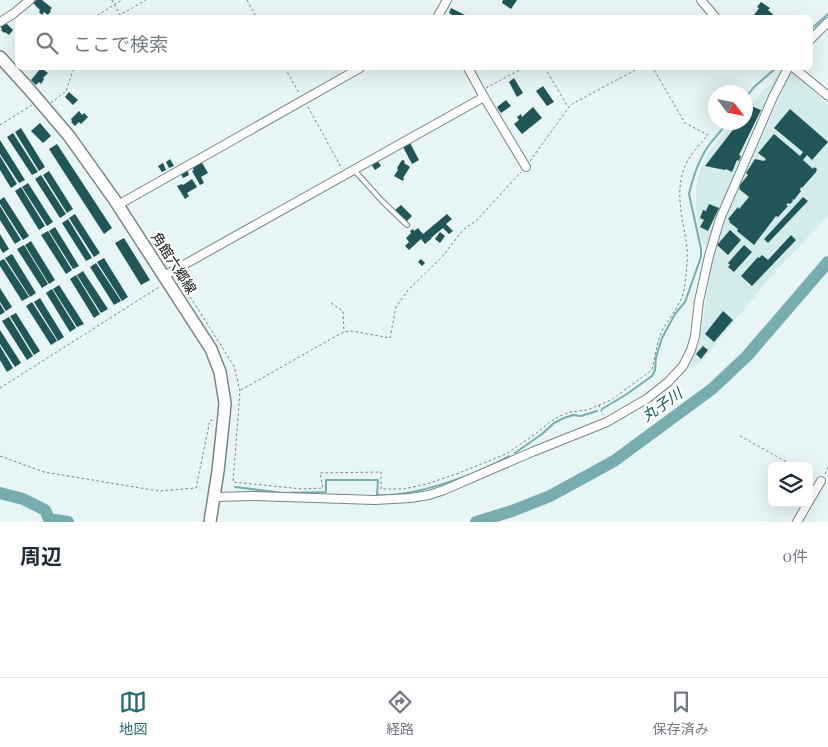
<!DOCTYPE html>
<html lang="ja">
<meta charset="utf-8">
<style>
body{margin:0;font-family:"Playfair Display","Noto Sans JP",serif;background:#f6f6f7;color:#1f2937}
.controls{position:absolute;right:15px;bottom:15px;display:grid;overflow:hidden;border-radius:8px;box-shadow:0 5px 20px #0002}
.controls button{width:45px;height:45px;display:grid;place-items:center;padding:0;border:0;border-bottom:1px solid #e0e1e3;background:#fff;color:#1f2937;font:25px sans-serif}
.compass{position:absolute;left:708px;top:85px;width:45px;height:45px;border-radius:50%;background:#fff;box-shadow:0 5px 20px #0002;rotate:122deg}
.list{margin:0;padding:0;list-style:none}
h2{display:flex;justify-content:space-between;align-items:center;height:65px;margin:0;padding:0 20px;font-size:21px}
h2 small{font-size:16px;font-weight:400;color:#747a83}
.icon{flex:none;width:28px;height:28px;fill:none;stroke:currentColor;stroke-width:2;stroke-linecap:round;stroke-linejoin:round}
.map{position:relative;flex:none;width:828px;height:522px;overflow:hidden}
.search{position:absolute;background:#fff;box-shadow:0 5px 20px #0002;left:15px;right:15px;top:15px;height:55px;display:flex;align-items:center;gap:12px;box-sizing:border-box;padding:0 18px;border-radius:8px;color:#747a83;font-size:19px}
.sheet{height:155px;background:#fff}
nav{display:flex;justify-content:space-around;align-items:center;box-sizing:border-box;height:70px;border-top:1px solid #e0e1e3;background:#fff;font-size:14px;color:#747a83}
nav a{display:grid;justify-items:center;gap:2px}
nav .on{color:#206c70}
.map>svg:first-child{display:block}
.built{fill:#d4ebec}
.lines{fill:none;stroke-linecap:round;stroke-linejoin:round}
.stream{stroke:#78adb0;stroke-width:2}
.river{stroke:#78adb0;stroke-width:12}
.building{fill:#215659}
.lane-casing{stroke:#788585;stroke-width:6}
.street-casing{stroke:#788585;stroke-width:10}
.primary-casing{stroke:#788585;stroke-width:14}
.path{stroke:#788182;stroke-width:1;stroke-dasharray:2.5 2.5;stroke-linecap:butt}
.lane{stroke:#fff;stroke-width:4}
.street{stroke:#fff;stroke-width:8}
.primary{stroke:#fff;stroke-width:11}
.labels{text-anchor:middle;stroke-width:5;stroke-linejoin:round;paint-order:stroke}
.street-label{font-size:14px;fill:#0d1212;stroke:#fff}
.water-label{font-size:15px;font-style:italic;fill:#0b595d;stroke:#fff}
</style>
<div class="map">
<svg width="828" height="522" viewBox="0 0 828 522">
<rect width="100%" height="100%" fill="#e7f5f6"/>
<!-- built -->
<g class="built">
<polygon points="783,70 707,244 705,247 700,240 696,207 696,189 698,175 705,159 711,149 733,123 746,122 746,109"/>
<polygon points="792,72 828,105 828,216 772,275 705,357 697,365 689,368 698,346 702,328 711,263 715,247 742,178 778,102 787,80"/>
</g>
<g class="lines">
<!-- stream -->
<g class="stream">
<polyline points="810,30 828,14"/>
<polyline points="746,97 754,87 776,68"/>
<path d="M602,409L627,394L652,376L655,370L656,357L662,338L675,314L685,302L701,257V249L689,194C693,177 699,159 709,145C715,137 722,131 727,122"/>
<polyline points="515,453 542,434 554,423 564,418 573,415 581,416 597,411"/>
<path d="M235,487L283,493L326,492V480H378L377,495C415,497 476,475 509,456"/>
</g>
<!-- river -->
<g class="river">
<polyline points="0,493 23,499 45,510 49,519 68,522"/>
<polyline points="476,522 512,511 550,496 594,472 614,461 712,389 747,356 828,262"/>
</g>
</g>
<!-- building -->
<g class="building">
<polygon points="36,0 42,0 52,8 50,10 51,11 48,15 44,12 42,15 39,12 40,10 33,3"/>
<polygon points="503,0 517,0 511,9 502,3"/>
<polygon points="761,2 770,8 768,10 777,18 772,16 771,18 758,18 754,15 759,8 757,7"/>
<polygon points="451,8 471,18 457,18 449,13"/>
<polygon points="4,22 5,24 6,23 13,30 9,35 5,32 4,33 1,30 2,29 0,26"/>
<polygon points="41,68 48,73 43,78 44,79 41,84 39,82 36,85 31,80"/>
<polygon points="514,78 523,93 517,97 509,82"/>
<polygon points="543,86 554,102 547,106 536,91"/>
<polygon points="69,92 78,100 73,105 65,97"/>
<polygon points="506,100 511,106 501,113 497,107"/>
<polygon points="751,106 761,110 739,155 741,156 739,161 737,160 732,172 726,169 725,170 705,166 739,122 746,122 746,114"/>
<polygon points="533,107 542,118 522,134 514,124 519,120 517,117 521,114 522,117"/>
<polygon points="790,109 828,142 812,160 807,155 803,160 813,169 814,167 817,169 816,172 802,188 801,187 800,190 801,191 794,200 792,199 793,201 790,204 788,203 786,205 788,206 778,217 776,216 754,245 737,231 738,229 729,222 730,221 728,219 738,207 739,209 749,197 739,189 740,188 739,186 748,175 746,173 755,159 764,161 766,159 758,153 774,134 800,156 803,152 774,128"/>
<polygon points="79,111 82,115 84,113 88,117 81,124 79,122 75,126 71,122 72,121 71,119"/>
<polygon points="40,123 51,136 43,143 31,131"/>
<polygon points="21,128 45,167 39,171 15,132"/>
<polygon points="13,133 38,172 32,175 7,137"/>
<polygon points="0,140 25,180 19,183 0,154"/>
<polygon points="410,143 419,160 412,164 403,147"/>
<polygon points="57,144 112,228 104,234 49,149"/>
<polygon points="0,156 17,184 11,188 0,170"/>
<polygon points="170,159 174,166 169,168 166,162"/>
<polygon points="377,160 381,166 375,170 371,164"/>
<polygon points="402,160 405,161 404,163 410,167 403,178 404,179 403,181 394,176 398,170 397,168"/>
<polygon points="201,161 208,173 201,177 204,183 200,185 192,171 194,170 191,166"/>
<polygon points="163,163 166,170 162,172 158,166"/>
<polygon points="187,169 189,175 183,178 180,172"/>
<polygon points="49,171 73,209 67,213 43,175"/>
<polygon points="41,175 66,214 60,218 35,179"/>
<polygon points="192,179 197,187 187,193 189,196 185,199 177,186 182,184 183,185"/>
<polygon points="28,183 53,222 47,226 22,187"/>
<polygon points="21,187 45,226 39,230 15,191"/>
<polygon points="4,197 29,236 23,240 0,204 0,200"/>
<polygon points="803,197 808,201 768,243 764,239"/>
<polygon points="709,204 719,208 708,231 700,227 704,220 700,218 703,210 706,211"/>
<polygon points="401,205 412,216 405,223 394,211"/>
<polygon points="0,206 21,240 15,244 0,220"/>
<polygon points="75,214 100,253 94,257 69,218"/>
<polygon points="447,214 452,219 446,224 453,231 449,234 443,228 432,237 431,237 432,238 425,244 421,239 409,250 405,246 409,242 406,238 411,233 410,231 413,229 414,231 418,228 423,234"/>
<polygon points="68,219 92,258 86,261 62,223"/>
<polygon points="55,227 79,266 73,269 49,231"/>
<polygon points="730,230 741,240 728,255 717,245"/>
<polygon points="48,231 72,270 66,274 41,235"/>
<polygon points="440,232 445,236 440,243 435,239"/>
<polygon points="0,234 9,249 3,253 0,248"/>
<polygon points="791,235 796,240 752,286 741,276 758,257 759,258 762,255 768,260"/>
<polygon points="124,238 150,280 141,285 115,243"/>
<polygon points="31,241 55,280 49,284 25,245"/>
<polygon points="24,245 48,284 42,288 17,249"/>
<polygon points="744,245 752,252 734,272 728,267 730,265 728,263"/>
<polygon points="12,254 36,293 30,297 5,258"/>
<polygon points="104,258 128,297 122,301 97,262"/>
<polygon points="4,259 29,297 22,301 0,266 0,261"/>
<polygon points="421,259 425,263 422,266 418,262"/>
<polygon points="96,263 121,301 114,305 90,267"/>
<polygon points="83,271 108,309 101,313 77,275"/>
<polygon points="76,275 100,314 94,318 70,279"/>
<polygon points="59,285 84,324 77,327 53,289"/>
<polygon points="0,288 12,307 6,311 0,302"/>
<polygon points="52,289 76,328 70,332 46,293"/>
<polygon points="40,298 64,337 58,341 34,302"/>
<polygon points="32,302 57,341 51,345 26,306"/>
<polygon points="0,304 5,312 0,315"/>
<polygon points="723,311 733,320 714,342 705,334"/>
<polygon points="16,313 40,351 34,355 10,316"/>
<polygon points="9,317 33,356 27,360 2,321"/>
<polygon points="0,330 21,363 15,367 0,344"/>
<polygon points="0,346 13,368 7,372 0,360"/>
<polygon points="703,346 708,350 701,359 696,354"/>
</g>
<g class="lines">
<defs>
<polyline id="lane" points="354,170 382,201 407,225"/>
<g id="street">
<polyline points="701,0 716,18"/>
<polyline points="437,18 447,0"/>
<polyline points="0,22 13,14 30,0"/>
<polyline points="810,40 828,22"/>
<polyline points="468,68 484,97 526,167"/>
<polyline points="794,68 828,96"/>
<polyline points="118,205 360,68"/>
<polyline points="164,276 484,97"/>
<polyline points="214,497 254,496 375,500 410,498 429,495 444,490 532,452 607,422 648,398 668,382 683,366 691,350 695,336 699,301 709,256 720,219 773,97 788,68"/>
<polyline points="809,501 821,481"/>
<polyline points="797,522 808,503"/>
</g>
<polyline id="primary" points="0,57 29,89 69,136 114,199 211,349 220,372 225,403 224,415 218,471 210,522"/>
</defs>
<!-- lane casing -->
<use href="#lane" class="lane-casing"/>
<!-- street casing -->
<use href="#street" class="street-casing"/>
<!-- primary casing -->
<use href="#primary" class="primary-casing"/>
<!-- path -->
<g class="path">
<polyline points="112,0 120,15 146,0"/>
<polyline points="247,0 257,18"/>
<polyline points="93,18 122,0"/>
<polyline points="285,68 299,93"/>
<polyline points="545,68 568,107"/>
<polyline points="486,88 523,68"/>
<polyline points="51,103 66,91 74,68"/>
<polyline points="308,107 342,169"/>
<polyline points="0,125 32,105"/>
<polyline points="530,161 569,107 572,104 639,68"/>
<path d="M189,272L193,278L182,284L234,366L240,391L233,482L302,489L323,488L320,473L381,472V489H404L427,484L459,473L506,454L534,435L550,422L560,416L570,412L587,410L611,400L652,370C655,358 656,346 661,333C668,318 681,306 684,290C686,276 688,262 687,248C683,219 673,189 687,162C692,152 701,143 708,135L685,123L653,68"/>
<polyline points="331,303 343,311 344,332"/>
<polyline points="0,388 159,287"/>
<polyline points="241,390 336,336 344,332 352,331 390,338 396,307 408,290 442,257 463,230 477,220 521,172"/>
<polyline points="599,405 603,415"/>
<polyline points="740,436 794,466"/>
<polyline points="0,456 44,472 159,491 196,488 210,420 214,421"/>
<polyline points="825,474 828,467"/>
<polyline points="809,475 814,477"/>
</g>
<!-- lane -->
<use href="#lane" class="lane"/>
<!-- street -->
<use href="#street" class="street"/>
<!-- primary -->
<use href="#primary" class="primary"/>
</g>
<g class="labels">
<!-- street labels -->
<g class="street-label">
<text transform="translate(174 263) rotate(57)" y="5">角館六郷線</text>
</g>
<!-- water labels -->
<g class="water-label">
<text transform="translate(662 405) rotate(-35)" y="5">丸子川</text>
</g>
</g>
</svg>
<div class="controls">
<button><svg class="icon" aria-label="layers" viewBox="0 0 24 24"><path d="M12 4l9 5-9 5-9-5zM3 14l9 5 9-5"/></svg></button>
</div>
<svg class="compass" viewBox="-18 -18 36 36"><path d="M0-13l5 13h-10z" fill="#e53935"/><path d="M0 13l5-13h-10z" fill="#747a83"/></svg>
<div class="search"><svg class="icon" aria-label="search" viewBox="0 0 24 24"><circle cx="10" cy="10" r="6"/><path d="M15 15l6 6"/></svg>ここで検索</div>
</div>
<section class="sheet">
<h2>周辺<small>0件</small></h2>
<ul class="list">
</ul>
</section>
<nav>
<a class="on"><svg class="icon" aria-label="map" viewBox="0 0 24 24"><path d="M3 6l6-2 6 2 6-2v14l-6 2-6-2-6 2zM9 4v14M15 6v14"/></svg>地図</a>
<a><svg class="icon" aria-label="directions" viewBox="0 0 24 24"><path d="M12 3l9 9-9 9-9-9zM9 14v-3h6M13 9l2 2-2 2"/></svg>経路</a>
<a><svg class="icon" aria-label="saved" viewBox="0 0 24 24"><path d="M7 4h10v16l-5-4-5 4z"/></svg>保存済み</a>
</nav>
